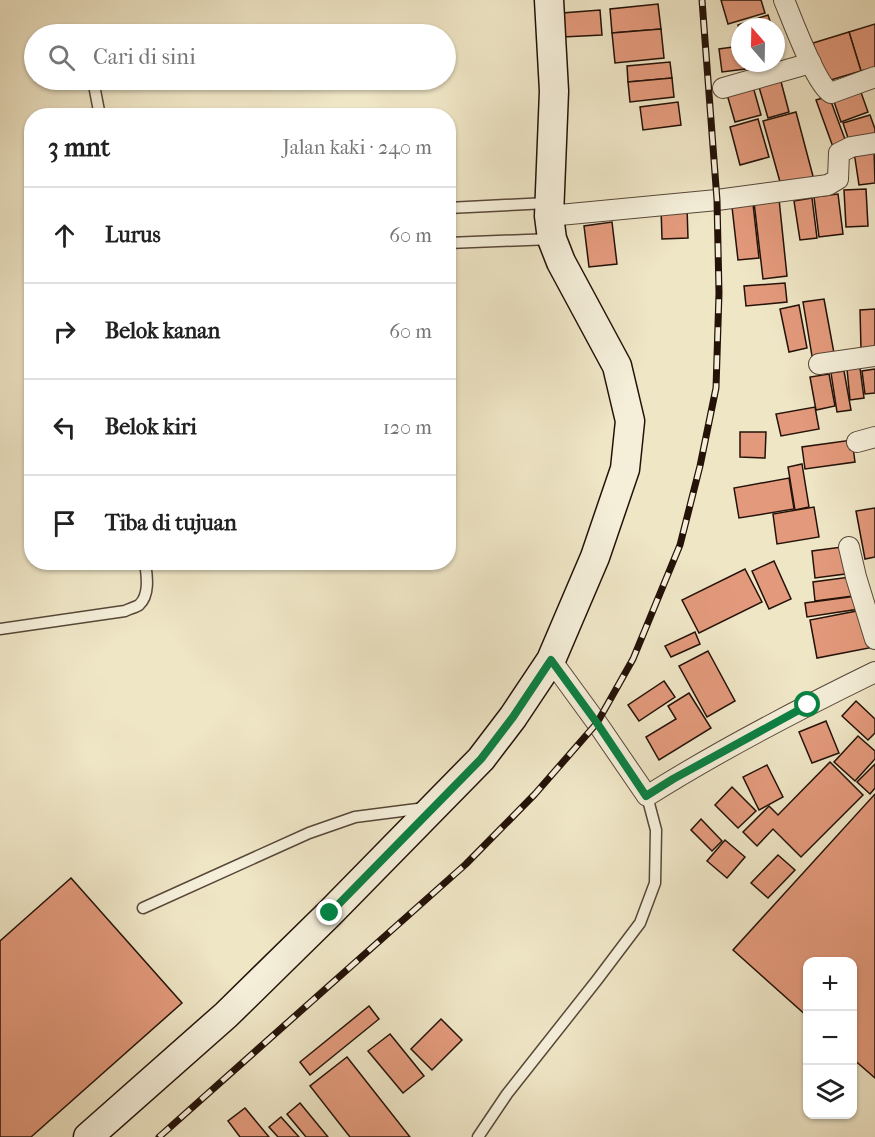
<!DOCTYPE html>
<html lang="id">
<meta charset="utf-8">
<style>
body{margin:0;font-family:"IM FELL French Canon",serif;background:#f6f6f6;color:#222}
.controls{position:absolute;right:18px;bottom:18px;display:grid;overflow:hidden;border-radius:12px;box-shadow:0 2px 4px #0004}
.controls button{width:54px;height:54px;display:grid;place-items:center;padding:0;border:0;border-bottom:2px solid #e0e0e0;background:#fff;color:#222;font:30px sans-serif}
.compass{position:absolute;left:731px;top:18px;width:54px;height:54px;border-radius:50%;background:#fff;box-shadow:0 2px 4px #0004;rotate:340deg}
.stop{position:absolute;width:18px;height:18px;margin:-14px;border:4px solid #0b8043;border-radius:50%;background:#fff}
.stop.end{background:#0b8043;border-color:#fff;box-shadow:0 2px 6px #0008}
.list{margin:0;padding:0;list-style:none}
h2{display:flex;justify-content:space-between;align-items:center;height:78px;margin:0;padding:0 24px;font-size:26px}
h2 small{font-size:20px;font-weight:400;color:#767676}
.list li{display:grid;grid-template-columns:39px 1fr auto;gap:18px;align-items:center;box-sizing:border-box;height:96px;padding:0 24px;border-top:2px solid #e0e0e0}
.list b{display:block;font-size:22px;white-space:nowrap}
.list em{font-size:20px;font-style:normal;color:#767676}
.icon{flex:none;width:33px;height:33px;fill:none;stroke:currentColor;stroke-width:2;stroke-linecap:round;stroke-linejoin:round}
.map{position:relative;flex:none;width:875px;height:1137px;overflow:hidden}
.search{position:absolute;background:#fff;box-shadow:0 2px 4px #0004;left:24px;top:24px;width:432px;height:66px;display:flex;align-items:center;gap:15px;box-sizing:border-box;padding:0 21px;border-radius:33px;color:#767676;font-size:22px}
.panel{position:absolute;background:#fff;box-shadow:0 2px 4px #0004;left:24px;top:108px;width:432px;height:462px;border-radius:24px}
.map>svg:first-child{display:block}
.building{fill:#e39a7c;stroke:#241208;stroke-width:1.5}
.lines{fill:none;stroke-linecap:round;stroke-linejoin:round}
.lane-casing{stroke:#574738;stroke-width:13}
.street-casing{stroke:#574738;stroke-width:22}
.secondary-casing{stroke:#241208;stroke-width:31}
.lane{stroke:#f5efda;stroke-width:10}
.street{stroke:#f5efda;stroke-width:20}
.secondary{stroke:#f5efda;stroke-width:28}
.rail-casing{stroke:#241208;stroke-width:7}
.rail{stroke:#f5efda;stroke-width:4.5;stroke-dasharray:14;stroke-linecap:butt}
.route{stroke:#0b8043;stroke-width:8}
</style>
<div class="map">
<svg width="875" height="1137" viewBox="0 0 875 1137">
<rect width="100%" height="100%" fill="#efe6c6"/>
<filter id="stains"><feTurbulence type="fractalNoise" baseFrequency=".00333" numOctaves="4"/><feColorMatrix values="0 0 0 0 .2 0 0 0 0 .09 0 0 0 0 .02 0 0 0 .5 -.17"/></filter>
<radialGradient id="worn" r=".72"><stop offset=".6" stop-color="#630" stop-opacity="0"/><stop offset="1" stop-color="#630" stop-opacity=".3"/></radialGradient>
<!-- building -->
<g class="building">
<polygon points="721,0 761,0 765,13 728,24"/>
<polygon points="658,4 661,29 612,33 610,9"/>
<polygon points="600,10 602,35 563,37 562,13"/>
<polygon points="768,15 772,27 740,27 740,32 738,25"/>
<polygon points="875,24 875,67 861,71 849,32"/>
<polygon points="661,29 664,58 615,63 612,33"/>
<polygon points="849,32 861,71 824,82 813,43"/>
<polygon points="740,46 740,63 744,63 745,69 722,72 719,49"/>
<polygon points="670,62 672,78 628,82 627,66"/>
<polygon points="779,74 789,112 768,118 757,80"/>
<polygon points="672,78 674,97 630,102 628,82"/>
<polygon points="752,83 761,115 735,122 726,91"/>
<polygon points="858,84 868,112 841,122 831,93"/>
<polygon points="829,96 846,142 833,147 816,100"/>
<polygon points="678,102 681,125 643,130 640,107"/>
<polygon points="796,112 814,180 782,189 763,121"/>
<polygon points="870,115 875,129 875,136 850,144 843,123"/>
<polygon points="758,119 769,157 740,165 730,127"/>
<polygon points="874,149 875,183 859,185 854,152"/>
<polygon points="866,189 868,226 846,227 844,190"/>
<polygon points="838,194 843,234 819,237 814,197"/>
<polygon points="812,198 817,238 800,240 794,201"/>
<polygon points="779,199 787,276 763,279 754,202"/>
<polygon points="753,204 759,258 738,260 732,207"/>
<polygon points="687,207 688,238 662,239 661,208"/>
<polygon points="612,222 617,264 589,267 584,226"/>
<polygon points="785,283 787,302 746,306 744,286"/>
<polygon points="824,299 834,353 812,356 803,302"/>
<polygon points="799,305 807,348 789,352 780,309"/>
<polygon points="875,309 875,349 861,349 860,310"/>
<polygon points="860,368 864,398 850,400 847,369"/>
<polygon points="875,369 875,393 865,394 862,371"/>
<polygon points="844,371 851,410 837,412 831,373"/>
<polygon points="829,374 835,406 816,410 810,377"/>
<polygon points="815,407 819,429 781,436 776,414"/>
<polygon points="740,432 766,432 765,458 740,457"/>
<polygon points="852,440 855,462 805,469 802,447"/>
<polygon points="802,464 809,507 795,510 788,467"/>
<polygon points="789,478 794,509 739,518 734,488"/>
<polygon points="814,507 819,537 777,544 773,514"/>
<polygon points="875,508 875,557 865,559 856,511"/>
<polygon points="842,547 845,574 815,578 812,551"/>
<polygon points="774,561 791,599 769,609 752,571"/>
<polygon points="745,569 762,602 699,633 682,600"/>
<polygon points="850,577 853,596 815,601 813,582"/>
<polygon points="857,596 859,609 807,617 805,603"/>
<polygon points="862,610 869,648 817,658 810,620"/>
<polygon points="695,632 700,644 671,657 665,646"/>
<polygon points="708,651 735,701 707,717 679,666"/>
<polygon points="664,681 675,697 639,721 628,705"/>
<polygon points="689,693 711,728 659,760 646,737 676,719 668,706"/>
<polygon points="856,701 875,719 875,733 868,740 842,716"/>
<polygon points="826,721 839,753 812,763 799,732"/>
<polygon points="858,736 875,751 875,759 855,781 834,762"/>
<polygon points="830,762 863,795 801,857 773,829 757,846 743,832 769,806 778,815"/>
<polygon points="875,764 875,788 870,794 857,782"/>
<polygon points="767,765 783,797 759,810 743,777"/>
<polygon points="732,787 756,811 738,828 715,805"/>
<polygon points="875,794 875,1078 852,1058 852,962 808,962 808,1017 733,950"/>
<polygon points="701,819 722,841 712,851 691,830"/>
<polygon points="725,840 745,857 727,878 707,861"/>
<polygon points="778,855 795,870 768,898 751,883"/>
<polygon points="71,878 182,1003 31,1137 0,1137 0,941"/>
<polygon points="369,1006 379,1019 310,1075 300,1062"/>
<polygon points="441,1019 462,1040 432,1070 411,1049"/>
<polygon points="390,1034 424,1076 403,1093 368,1051"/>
<polygon points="347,1057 410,1137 350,1137 310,1086"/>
<polygon points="300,1103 328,1137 306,1137 287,1114"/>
<polygon points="245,1108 269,1137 240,1137 228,1121"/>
<polygon points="281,1117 299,1137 278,1137 269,1127"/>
</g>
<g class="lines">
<defs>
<g id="lane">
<polyline points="93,80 100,116"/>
<polyline points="448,208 547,203"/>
<polyline points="448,243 552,239"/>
<path d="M0,629L125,611C129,609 136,607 139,605C150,595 147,576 145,562"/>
<polyline points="143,908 309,833 355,817 425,808"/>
<polyline points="478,1137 507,1094 597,980 640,923 655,883 656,830 647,796"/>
</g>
<g id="street">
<path d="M784,0C792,19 816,85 831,93L875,77"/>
<polyline points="723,88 811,63"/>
<polyline points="549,216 717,200 828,185 838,179 839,153 851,147 875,143"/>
<polyline points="819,364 875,356"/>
<polyline points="857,442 875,437"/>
<polyline points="849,547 856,577 875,639"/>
<path d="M551,660L597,723L647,796C720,750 797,710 875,672"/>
</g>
<polyline id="secondary" points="88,1137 226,1015 330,913 481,759 513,717 551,660 595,557 625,469 630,421 617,366 561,262 552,239 549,216 554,91 549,0"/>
</defs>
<!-- lane casing -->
<use href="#lane" class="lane-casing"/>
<!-- street casing -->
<use href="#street" class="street-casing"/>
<!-- secondary casing -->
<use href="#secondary" class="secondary-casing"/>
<!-- lane -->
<use href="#lane" class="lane"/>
<!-- street -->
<use href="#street" class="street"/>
<!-- secondary -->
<use href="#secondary" class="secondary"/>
<defs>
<polyline id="rail" points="159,1137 466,864 535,794 597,723 633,659 680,545 700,466 716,388 719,293 717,200 702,0"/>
</defs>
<!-- rail casing -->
<use href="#rail" class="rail-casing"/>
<!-- rail -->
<use href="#rail" class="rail"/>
</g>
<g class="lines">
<!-- route -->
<polyline class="route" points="330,913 481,759 513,717 551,660 597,723 646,796 673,779 808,705"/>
</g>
<rect width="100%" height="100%" filter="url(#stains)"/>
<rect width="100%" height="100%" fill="url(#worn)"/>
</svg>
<div class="controls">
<button>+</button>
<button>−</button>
<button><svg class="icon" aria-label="layers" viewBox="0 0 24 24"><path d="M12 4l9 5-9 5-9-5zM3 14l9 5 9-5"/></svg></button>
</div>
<svg class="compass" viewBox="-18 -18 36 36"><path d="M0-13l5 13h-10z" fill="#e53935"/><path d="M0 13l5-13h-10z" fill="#767676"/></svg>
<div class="stop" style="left:808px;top:705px"></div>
<div class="stop end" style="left:330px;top:913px"></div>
<div class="search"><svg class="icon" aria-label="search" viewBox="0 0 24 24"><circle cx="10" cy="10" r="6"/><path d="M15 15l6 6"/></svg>Cari di sini</div>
<section class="panel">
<h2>3 mnt<small>Jalan kaki · 240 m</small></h2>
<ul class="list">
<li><svg class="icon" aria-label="ahead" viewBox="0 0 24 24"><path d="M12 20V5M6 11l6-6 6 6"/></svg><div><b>Lurus</b></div><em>60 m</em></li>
<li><svg class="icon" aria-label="right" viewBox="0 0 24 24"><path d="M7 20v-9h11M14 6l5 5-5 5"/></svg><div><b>Belok kanan</b></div><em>60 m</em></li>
<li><svg class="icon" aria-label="left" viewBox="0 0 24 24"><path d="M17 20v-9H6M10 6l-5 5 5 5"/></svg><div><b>Belok kiri</b></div><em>120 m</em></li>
<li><svg class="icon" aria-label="arrive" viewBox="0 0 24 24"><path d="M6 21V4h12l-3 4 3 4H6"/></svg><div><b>Tiba di tujuan</b></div></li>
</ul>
</section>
</div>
